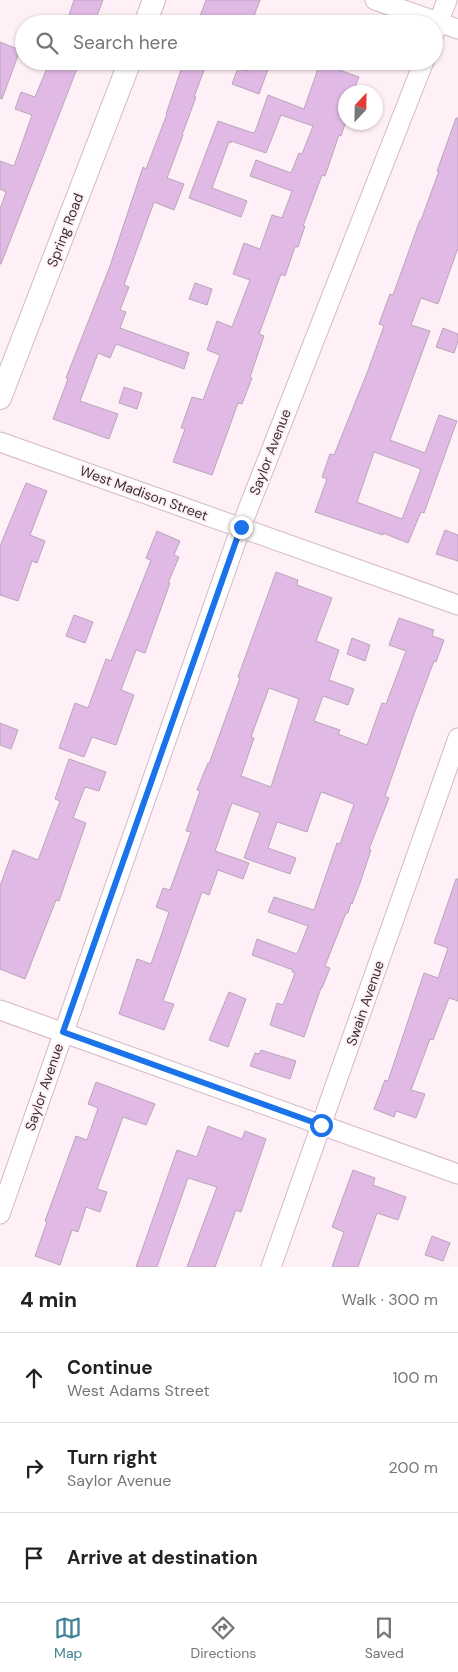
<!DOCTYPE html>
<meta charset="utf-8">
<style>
body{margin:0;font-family:"DM Sans",sans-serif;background:#f2f2f2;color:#222}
.compass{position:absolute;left:338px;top:85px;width:45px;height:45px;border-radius:50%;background:#fff;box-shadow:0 1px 4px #0004;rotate:22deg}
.stop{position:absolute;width:15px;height:15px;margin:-11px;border:4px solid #1a73e8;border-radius:50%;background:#fff}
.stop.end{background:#1a73e8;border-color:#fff;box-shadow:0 1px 5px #0008}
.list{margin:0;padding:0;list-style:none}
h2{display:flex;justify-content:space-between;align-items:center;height:65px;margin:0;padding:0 20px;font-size:21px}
h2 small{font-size:16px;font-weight:400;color:#767676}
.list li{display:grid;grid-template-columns:32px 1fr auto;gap:15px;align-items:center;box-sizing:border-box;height:90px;padding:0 20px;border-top:1px solid #e0e0e0}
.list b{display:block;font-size:19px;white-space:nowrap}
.list p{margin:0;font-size:16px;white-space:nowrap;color:#767676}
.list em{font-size:16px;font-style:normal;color:#767676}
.icon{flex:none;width:28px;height:28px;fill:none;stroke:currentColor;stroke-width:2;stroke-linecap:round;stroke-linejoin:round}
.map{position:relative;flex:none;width:458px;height:1267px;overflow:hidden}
.search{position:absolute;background:#fff;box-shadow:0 1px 4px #0004;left:15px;right:15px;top:15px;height:55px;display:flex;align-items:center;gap:12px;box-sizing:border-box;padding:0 18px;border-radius:28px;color:#767676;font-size:19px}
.sheet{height:335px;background:#fff}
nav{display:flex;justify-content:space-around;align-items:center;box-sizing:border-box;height:70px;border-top:1px solid #e0e0e0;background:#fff;font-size:14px;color:#767676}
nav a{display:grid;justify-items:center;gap:2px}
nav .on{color:#438396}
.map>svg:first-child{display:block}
.building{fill:#e1b9e5;stroke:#b8a7ba;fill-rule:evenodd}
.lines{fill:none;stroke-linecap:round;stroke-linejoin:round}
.minor-casing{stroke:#d3b9c5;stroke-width:21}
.tertiary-casing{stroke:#d3b9c5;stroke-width:24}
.minor{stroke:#fff;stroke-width:19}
.tertiary{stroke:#fff;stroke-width:22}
.route{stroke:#1a73e8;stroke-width:6}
.labels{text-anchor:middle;stroke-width:4;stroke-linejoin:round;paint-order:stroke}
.street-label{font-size:14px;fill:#3a3035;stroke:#ffeff6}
</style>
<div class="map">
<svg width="458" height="1267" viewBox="0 0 458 1267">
<rect width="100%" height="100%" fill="#ffeff6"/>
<!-- building -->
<g class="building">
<polygon points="74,0 103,0 94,24 66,24"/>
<polygon points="206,0 260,0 251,24 197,24"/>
<polygon points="0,42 20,50 2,99 0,98"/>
<polygon points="50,61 80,61 1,264 0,264 0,209 6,192 0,189 0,161 14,166 32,115 15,109 21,92 35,97"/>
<polygon points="184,61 196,61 206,65 194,97 196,97 182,135 183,135 167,178 184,184 174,210 154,202 124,285 129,287 120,310 126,312 120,328 189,353 184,369 116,344 110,358 98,353 80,401 118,414 109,439 53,419 68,379 66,378 110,266 143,167 146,169 167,114 166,114"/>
<polygon points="251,61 271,61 259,94 232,84 238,68 247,71"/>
<polygon points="320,63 359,77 354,90 352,90 351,92 346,92 346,121 341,136 339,135 325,176 322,175 303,226 305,226 298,247 295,247 285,276 281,274 259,334 264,336 250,377 252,378 242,404 238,403 212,475 173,462 185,429 181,428 192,397 203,400 220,355 207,350 217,321 232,327 250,280 233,274 244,243 260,249 272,215 282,218 292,191 250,176 256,160 291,173 299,153 302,154 313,126 281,115 266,153 231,141 231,143 229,142 212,188 247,201 241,217 189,198 218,121 253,133 255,132 268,95 304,109"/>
<path d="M456,118H458V248L438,304L421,298L411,325L430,331L390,440L425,453L439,415L457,421L424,513L421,512L408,543L383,533V535L315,512L327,479L322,477L330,454L334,455L367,373L384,326L379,324L390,294L393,295L420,220H421L439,171H437ZM374,452L421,469L402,519L357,502Z"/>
<polygon points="195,283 212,289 207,305 189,299"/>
<polygon points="443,328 458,334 458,341 454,353 436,347"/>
<polygon points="124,387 142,393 137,409 119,403"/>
<polygon points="26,483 47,491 30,535 45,541 37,563 32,561 18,601 0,595 0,546"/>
<polygon points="445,530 458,535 458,561 436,554"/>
<polygon points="157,531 180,541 174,555 179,557 168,583 170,583 145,653 136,650 121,690 134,695 116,745 92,737 84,757 59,748 75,703 88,708 106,659 111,661 151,560 146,558"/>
<path d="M276,572L298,580L297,585L332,598L316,641L339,650L329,680L354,689L348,705L323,696L314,721L340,730L338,734L367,745L382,703L386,704L406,651L389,645L399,618L434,630L432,636L444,640L436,662L434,661L414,714L385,796L389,798L369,849L371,850L360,883L352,904L351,903L348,913H346L325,966L330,968L322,988H321L304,1037L270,1025L277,1003L283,1005L295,973L292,972L293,970L252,955L257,939L297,954L308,926L268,912L274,897L314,910L337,843L340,844L354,804L321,792L307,832L277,822L268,848L296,858L290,874L244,858L260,813L232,803L215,851L249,863L243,879L218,870L209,895L202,892L163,1001L174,1004L164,1030L119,1014L137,959L151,964L162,933L169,912L156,907L163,888L170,890L191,832L186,831L200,791L197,790L208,763L209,764L240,678L238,677ZM269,688L299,699L271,787L241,776L254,738L251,737Z"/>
<polygon points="74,615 93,622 85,643 66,636"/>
<polygon points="352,638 370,645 365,661 347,654"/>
<polygon points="0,723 18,730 11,749 0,745"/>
<polygon points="69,759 106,772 99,791 85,787 73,818 86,823 59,901 56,900 25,979 0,969 0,886 13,850 38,860 60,801 55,799"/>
<polygon points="456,879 458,879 458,1001 449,998 433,1040 430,1039 411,1090 425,1094 416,1118 396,1111 394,1117 374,1109 385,1080 388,1081 424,973 438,978 448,948 434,943"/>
<polygon points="229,992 246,999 228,1047 209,1040"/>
<polygon points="261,1050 296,1061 290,1079 250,1066 255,1053 259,1054"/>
<polygon points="96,1082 155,1104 146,1125 123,1117 97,1189 107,1192 100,1212 86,1207 78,1232 72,1230 60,1265 35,1256 47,1222 45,1221 76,1136 87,1140 98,1108 88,1104"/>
<polygon points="208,1126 242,1139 245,1131 266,1139 241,1212 236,1210 215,1267 187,1267 217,1187 188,1178 157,1267 136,1267 177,1150 197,1157"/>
<polygon points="353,1170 375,1178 373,1185 406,1197 398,1220 377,1213 358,1267 332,1267 344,1232 332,1227"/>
<polygon points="432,1236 450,1243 443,1261 425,1255"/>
</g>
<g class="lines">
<defs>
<g id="minor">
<polyline points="375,0 458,29"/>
<polyline points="434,34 447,0"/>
<polyline points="0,442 458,605"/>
<polyline points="0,1010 458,1174"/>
<polyline points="0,1214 241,527 424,61"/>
<polyline points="271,1267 458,738"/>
</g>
<g id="tertiary">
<polyline points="145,24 154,0"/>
<polyline points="0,398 130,61"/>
</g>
</defs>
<!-- minor casing -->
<use href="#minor" class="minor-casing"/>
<!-- tertiary casing -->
<use href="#tertiary" class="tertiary-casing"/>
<!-- minor -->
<use href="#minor" class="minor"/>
<!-- tertiary -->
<use href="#tertiary" class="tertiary"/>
</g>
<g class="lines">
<!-- route -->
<polyline class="route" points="241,527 63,1032 321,1125"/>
</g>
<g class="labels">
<!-- street labels -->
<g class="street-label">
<text transform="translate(65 230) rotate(-69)" y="5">Spring Road</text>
<text transform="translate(270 452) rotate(-69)" y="5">Saylor Avenue</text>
<text transform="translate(144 493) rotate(20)" y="5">West Madison Street</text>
<text transform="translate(365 1003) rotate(-71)" y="5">Swain Avenue</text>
<text transform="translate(44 1087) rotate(-71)" y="5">Saylor Avenue</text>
</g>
</g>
</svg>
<svg class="compass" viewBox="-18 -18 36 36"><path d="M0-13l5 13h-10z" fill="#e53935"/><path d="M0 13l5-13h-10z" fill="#767676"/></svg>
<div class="stop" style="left:321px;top:1125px"></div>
<div class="stop end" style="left:241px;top:527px"></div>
<div class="search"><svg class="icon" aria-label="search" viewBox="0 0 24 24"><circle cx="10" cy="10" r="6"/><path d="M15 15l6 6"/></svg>Search here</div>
</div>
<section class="sheet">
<h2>4 min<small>Walk · 300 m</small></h2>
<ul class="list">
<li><svg class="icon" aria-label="ahead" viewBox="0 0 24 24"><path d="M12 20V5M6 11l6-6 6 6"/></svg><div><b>Continue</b><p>West Adams Street</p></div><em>100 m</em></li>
<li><svg class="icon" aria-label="right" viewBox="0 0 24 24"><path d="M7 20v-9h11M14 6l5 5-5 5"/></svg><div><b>Turn right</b><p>Saylor Avenue</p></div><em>200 m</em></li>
<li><svg class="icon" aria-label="arrive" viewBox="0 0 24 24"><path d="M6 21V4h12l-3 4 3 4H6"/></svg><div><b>Arrive at destination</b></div></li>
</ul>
</section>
<nav>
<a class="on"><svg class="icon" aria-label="map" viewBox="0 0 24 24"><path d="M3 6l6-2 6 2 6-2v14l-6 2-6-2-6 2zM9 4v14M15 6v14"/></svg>Map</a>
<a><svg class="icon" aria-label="directions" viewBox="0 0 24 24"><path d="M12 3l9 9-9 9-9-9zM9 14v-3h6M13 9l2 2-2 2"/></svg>Directions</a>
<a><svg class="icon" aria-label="saved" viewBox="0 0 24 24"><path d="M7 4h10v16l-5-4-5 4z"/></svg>Saved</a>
</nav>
